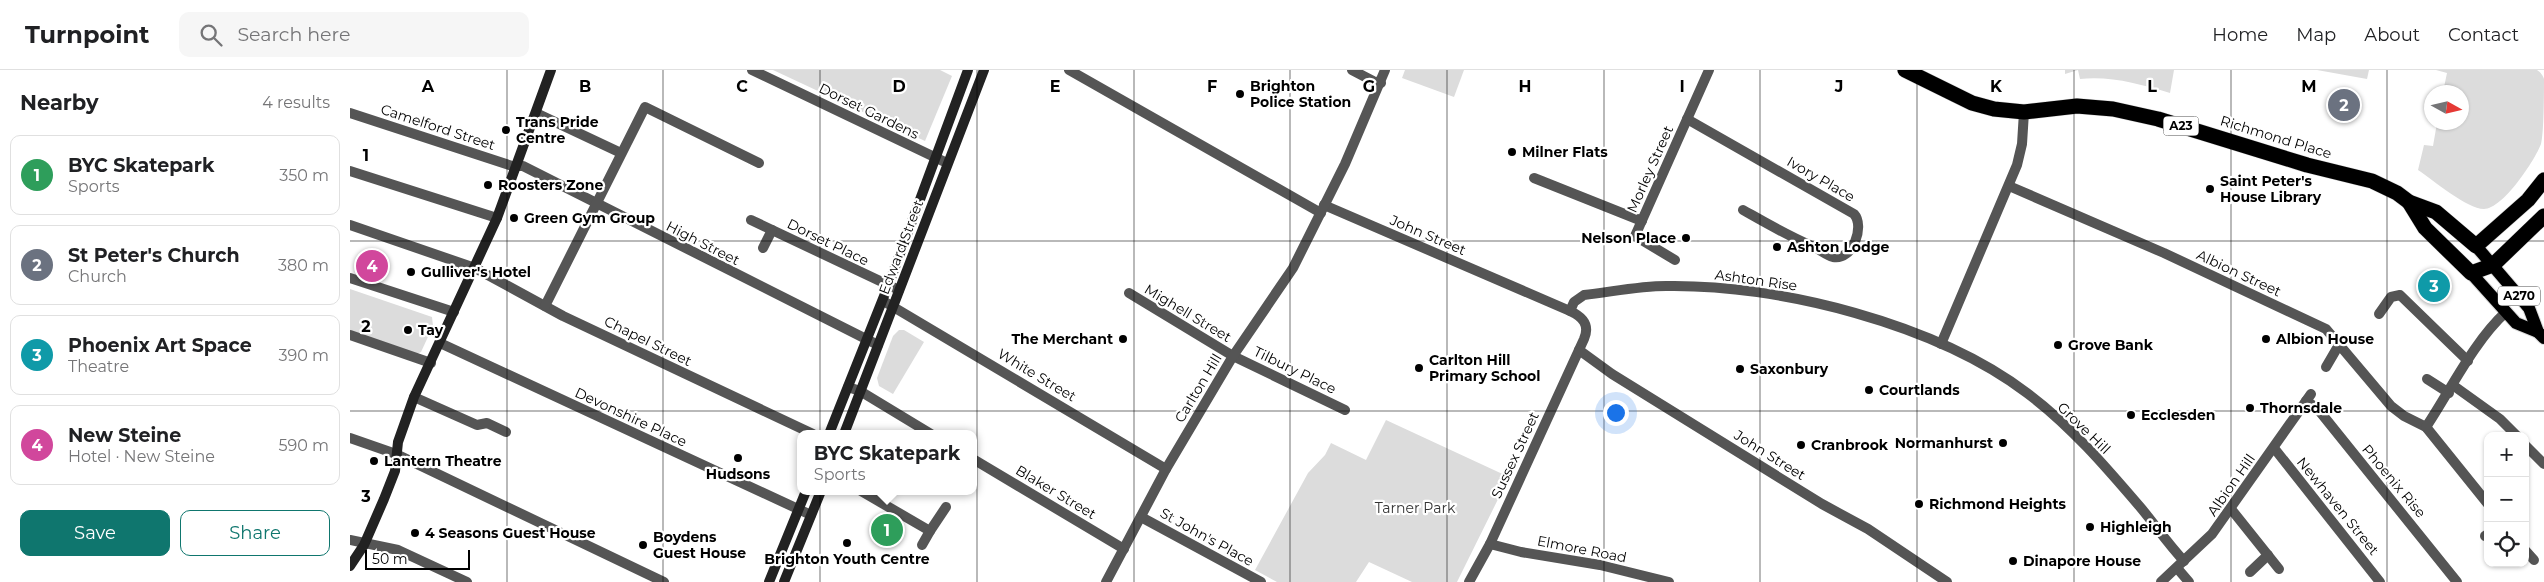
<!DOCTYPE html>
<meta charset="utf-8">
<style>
body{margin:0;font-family:Montserrat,sans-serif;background:#f6f6f6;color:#202124}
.controls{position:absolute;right:15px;bottom:15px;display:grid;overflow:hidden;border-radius:10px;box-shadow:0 1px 4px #0004}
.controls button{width:45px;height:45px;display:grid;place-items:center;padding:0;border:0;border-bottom:1px solid #e0e0e0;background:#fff;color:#202124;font:25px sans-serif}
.compass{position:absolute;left:2074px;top:15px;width:45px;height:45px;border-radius:50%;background:#fff;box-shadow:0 1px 4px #0004;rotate:98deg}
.scale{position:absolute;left:15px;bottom:12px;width:105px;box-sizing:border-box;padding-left:5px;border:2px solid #000;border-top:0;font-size:14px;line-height:18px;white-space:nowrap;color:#000;-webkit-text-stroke:4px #fff;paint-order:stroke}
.you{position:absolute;left:1265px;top:342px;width:18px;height:18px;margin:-12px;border:4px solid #fff;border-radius:50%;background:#1a73e8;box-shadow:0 0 0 8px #1a73e833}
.badge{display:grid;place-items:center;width:32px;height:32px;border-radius:50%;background:#0f766e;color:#fff;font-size:16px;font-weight:700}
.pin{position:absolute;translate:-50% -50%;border:2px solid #fff;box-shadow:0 1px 5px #0006}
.popup{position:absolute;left:447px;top:360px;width:180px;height:65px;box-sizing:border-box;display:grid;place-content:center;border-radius:10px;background:#fff;filter:drop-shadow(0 1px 4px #0005);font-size:16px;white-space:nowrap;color:#757577}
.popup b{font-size:19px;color:#202124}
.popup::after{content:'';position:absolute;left:50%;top:100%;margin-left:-10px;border:10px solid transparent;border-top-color:#fff}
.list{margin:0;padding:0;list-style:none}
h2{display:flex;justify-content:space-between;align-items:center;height:65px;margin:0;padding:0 20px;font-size:21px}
h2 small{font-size:16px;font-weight:400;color:#757577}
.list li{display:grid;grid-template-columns:32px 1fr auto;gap:15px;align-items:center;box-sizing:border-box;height:80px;margin:0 10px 10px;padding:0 10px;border:1px solid #e0e0e0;border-radius:10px}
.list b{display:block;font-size:19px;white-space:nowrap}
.list p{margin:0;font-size:16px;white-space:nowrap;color:#757577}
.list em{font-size:16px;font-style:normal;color:#757577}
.actions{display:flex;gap:10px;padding:15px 20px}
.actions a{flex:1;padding:11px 0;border:1px solid #0f766e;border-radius:10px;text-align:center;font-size:18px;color:#0f766e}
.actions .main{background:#0f766e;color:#fff}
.icon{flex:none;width:28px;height:28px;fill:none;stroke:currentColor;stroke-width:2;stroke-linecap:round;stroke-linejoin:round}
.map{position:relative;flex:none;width:2194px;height:512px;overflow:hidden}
header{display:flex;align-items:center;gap:30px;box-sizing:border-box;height:70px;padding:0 25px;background:#fff;border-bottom:1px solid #e0e0e0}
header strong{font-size:24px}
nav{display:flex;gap:28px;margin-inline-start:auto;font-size:18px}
.search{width:350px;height:45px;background:#f6f6f6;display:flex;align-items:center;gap:12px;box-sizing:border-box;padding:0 18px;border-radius:10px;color:#757577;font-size:19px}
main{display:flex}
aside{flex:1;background:#fff}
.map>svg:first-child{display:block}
.green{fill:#dcdcdc}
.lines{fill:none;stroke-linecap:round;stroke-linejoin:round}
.primary-casing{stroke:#dbdbdb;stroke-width:14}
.highway-casing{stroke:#dbdbdb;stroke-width:16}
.street{stroke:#555;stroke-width:10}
.secondary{stroke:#222;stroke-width:10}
.primary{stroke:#000;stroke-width:12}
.highway{stroke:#000;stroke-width:15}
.grid{fill:none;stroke:#000;stroke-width:1;stroke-opacity:0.55}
.poi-dot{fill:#000;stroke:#fff;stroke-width:2}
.labels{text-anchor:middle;stroke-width:4.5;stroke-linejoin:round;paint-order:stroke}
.shield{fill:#fff;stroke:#4c4c4c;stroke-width:1}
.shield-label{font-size:12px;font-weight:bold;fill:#000}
.poi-label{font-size:14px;font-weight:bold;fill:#000;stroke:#fff;text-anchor:start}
.street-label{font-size:14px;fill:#000;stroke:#fff}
.park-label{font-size:14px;fill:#333;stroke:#fff}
.grid-label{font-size:16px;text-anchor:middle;font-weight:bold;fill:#000;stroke:#fff;stroke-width:4.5;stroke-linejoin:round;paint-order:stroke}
</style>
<header>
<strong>Turnpoint</strong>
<div class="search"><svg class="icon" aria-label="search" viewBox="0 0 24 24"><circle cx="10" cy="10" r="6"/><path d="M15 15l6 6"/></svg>Search here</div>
<nav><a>Home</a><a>Map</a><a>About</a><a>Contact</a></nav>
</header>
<main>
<aside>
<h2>Nearby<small>4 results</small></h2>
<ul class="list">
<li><span class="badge" style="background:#2e9e5b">1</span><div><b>BYC Skatepark</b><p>Sports</p></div><em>350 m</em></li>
<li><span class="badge" style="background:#6b7280">2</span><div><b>St Peter's Church</b><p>Church</p></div><em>380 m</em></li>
<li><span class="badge" style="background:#0f9aa8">3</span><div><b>Phoenix Art Space</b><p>Theatre</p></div><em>390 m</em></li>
<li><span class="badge" style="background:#d1479c">4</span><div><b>New Steine</b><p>Hotel · New Steine</p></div><em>590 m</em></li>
</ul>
<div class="actions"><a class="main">Save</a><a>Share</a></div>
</aside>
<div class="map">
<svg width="2194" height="512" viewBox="0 0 2194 512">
<rect width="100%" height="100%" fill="#fff"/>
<!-- green -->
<g class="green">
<polygon points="423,0 590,0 602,6 575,71"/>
<polygon points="1055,0 1114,0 1104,27 1052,8"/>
<path d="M1715,0H1824L1820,23C1789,14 1762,6 1730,9L1728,0L1715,4Z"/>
<polygon points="1967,0 2019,0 2017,9"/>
<path d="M2086,0H2187C2190,2 2193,5 2194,9C2194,20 2194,63 2191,74C2185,90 2153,139 2134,139C2117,139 2083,110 2068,100L2074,75L2083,76L2087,53L2112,52V22H2093L2097,3Z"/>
<polygon points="0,219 82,247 83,256 71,282 67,284 0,261"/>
<polygon points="554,260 574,272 543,324 529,316 527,308 543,266 549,260"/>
<polygon points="1036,350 1159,407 1107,512 1062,512 1019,492 1006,512 927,512 905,500 958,403 975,385 981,373 1016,390"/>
<polygon points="530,447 552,460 543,474 522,461"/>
</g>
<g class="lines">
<defs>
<g id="primary">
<polyline points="2126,176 2179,238 2188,262 2194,268"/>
<polyline points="2121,203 2166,253 2188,262"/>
</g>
<g id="highway">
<polyline points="1555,0 1622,33 1644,39 1674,42 1727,36 1763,39 1808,49 1957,95 2022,111 2047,123 2059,132 2086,142 2126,176 2178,130 2194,110"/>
<polyline points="2059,132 2075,158 2121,203 2143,195 2194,146"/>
</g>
</defs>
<!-- primary casing -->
<use href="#primary" class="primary-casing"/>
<!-- highway casing -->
<use href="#highway" class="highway-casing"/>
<!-- street -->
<g class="street">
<polyline points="402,0 597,93"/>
<polyline points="719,0 971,143"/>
<polyline points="1002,0 1023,11 1031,13"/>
<polyline points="0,43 162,96 173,96 528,275"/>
<polyline points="186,43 271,83"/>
<path d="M1337,49L1504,144C1515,156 1503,191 1483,187C1476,185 1469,179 1462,176C1438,166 1416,153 1393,140"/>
<polyline points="0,101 147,148"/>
<polyline points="1184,108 1292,151"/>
<polyline points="1659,116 1814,183 1976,259 2041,336 2054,346 2076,357 2138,434"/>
<path d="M974,135L1220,241C1233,247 1240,255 1234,269L1140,474L1119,512"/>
<polyline points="401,150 549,220"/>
<polyline points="0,155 125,198 213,246 463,364"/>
<polyline points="413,178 422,160"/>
<polyline points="1325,190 1285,166 1359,0"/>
<polyline points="0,208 104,242"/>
<polyline points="779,223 883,286 995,340"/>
<polyline points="535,232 816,399"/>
<polyline points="195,236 295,37 409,93"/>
<path d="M1220,241L1224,232L1234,225C1261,222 1289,216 1316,216C1429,214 1586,254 1677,323C1720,355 1756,397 1791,438C1806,456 1818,474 1834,491"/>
<polyline points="2029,244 2041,227 2050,225 2118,291"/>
<polyline points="0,265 81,293"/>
<polyline points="90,273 461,445"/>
<polyline points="1591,274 1667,95 1672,74 1674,42"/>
<polyline points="1229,280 1262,304 1472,434 1518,459 1597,512"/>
<polyline points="1976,297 1990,273"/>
<polyline points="2077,309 2099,323"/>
<polyline points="2104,316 2150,349 2167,366"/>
<polyline points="498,317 510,321 581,364"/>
<polyline points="64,327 127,355 137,353 156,362"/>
<polyline points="1956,331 1967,338 2107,512"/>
<path d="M2076,357C2100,321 2124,271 2156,242"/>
<polyline points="0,368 46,384 314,512"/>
<polyline points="2175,375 2194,394"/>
<polyline points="1924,378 2030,512"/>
<polyline points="623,389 774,479"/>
<polyline points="511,421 580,461 596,437"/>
<polyline points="1881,439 1929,499"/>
<polyline points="791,447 911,512"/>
<polyline points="2135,466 2138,464"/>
<polyline points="0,470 48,480 117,512"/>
<polyline points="1140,474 1171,482 1250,495 1319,512"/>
<polyline points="572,475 580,461"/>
<polyline points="2175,480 2184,490"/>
<polyline points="1827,498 1839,512"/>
<polyline points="1900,502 1918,485"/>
<polyline points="756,512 816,399 883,286 943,198 995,94 1035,0"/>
<polyline points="1811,512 1862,464 1961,324"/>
</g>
<!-- secondary -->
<g class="secondary">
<polyline points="479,364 538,216 618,0"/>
<polyline points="494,364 634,0"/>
<polyline points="0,496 14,475 34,429 45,401 48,372 64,327 147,148 201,0"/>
<polyline points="419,512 456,421"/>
<polyline points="434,512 471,421"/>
</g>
<!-- primary -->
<use href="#primary" class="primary"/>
<!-- highway -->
<use href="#highway" class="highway"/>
</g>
<!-- grid -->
<path class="grid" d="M157,0V512M313,0V512M470,0V512M627,0V512M784,0V512M940,0V512M1097,0V512M1254,0V512M1410,0V512M1567,0V512M1724,0V512M1881,0V512M2037,0V512M0,171H2194M0,341H2194"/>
<!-- markers -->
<g class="poi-dot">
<circle cx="890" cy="24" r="5"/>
<circle cx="156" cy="60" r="5"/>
<circle cx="1162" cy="82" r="5"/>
<circle cx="138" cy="115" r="5"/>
<circle cx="1860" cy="119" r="5"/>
<circle cx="164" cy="148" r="5"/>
<circle cx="1336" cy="168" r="5"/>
<circle cx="1427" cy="177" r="5"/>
<circle cx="61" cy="202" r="5"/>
<circle cx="58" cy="260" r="5"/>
<circle cx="773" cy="269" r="5"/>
<circle cx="1916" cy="269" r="5"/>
<circle cx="1708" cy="275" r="5"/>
<circle cx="1069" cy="298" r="5"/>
<circle cx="1390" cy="299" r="5"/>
<circle cx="1519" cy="320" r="5"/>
<circle cx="1900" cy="338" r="5"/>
<circle cx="1781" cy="345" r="5"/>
<circle cx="1653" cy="373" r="5"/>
<circle cx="1451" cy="375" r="5"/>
<circle cx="388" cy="388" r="5"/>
<circle cx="24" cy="391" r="5"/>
<circle cx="1569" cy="434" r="5"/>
<circle cx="1740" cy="457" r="5"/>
<circle cx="65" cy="463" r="5"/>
<circle cx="497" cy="473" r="5"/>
<circle cx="293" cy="475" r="5"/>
<circle cx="1663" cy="491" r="5"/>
</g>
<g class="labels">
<!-- shield labels -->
<g class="shield">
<rect x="1813.5" y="46.5" width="35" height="19" rx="4"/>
<rect x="2148" y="216.5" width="42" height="19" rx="4"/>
</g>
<g class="shield-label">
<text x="1831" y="60">A23</text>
<text x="2169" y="230">A270</text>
</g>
<!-- poi labels -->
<g class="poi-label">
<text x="900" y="21">Brighton<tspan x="900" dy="16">Police Station</tspan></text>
<text x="166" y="57">Trans Pride<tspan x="166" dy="16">Centre</tspan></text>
<text x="1172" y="87">Milner Flats</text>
<text x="1870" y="116">Saint Peter's<tspan x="1870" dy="16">House Library</tspan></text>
<text x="148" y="120">Roosters Zone</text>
<text x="174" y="153">Green Gym Group</text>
<text x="1326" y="173" text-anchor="end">Nelson Place</text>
<text x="1437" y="182">Ashton Lodge</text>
<text x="71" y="207">Gulliver's Hotel</text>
<text x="68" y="265">Tay</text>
<text x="763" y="274" text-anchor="end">The Merchant</text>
<text x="1926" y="274">Albion House</text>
<text x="1718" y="280">Grove Bank</text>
<text x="1079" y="295">Carlton Hill<tspan x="1079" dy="16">Primary School</tspan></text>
<text x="1400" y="304">Saxonbury</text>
<text x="1529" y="325">Courtlands</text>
<text x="1910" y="343">Thornsdale</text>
<text x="1791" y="350">Ecclesden</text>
<text x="1643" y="378" text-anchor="end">Normanhurst</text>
<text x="1461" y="380">Cranbrook</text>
<text x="34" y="396">Lantern Theatre</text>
<text x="388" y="409" text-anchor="middle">Hudsons</text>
<text x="1579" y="439">Richmond Heights</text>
<text x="1750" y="462">Highleigh</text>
<text x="75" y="468">4 Seasons Guest House</text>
<text x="303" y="472">Boydens<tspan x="303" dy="16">Guest House</tspan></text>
<text x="497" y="494" text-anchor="middle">Brighton Youth Centre</text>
<text x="1673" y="496">Dinapore House</text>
</g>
<!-- street labels -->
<g class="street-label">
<text transform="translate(519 41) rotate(26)" y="5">Dorset Gardens</text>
<text transform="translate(88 57) rotate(18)" y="5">Camelford Street</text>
<text transform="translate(1926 67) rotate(17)" y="5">Richmond Place</text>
<text transform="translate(1300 99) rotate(-66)" y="5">Morley Street</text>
<text transform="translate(1471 109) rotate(30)" y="5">Ivory Place</text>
<text transform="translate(1078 165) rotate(23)" y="5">John Street</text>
<text transform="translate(478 172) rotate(26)" y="5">Dorset Place</text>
<text transform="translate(353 173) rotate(27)" y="5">High Street</text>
<text transform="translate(551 177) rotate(-69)" y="5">Edward Street</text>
<text transform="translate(1889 203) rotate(25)" y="5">Albion Street</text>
<text transform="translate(1406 210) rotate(8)" y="5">Ashton Rise</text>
<text transform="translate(838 243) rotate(31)" y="5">Mighell Street</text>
<text transform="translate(298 271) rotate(26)" y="5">Chapel Street</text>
<text transform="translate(945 300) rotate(26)" y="5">Tilbury Place</text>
<text transform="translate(687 305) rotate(31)" y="5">White Street</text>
<text transform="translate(848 318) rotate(-59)" y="5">Carlton Hill</text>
<text transform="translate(281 347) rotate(25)" y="5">Devonshire Place</text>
<text transform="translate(1734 358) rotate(44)" y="5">Grove Hill</text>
<text transform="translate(1165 385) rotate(-65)" y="5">Sussex Street</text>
<text transform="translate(1420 385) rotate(32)" y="5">John Street</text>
<text transform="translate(2044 411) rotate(50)" y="5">Phoenix Rise</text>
<text transform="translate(1881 415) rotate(-55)" y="5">Albion Hill</text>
<text transform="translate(706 422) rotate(31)" y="5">Blaker Street</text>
<text transform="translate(1988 436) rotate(51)" y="5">Newhaven Street</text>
<text transform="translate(857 467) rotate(29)" y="5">St John's Place</text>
<text transform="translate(1232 479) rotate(11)" y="5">Elmore Road</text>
</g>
<!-- park labels -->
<g class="park-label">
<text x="1065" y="443">Tarner Park</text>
</g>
</g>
<g class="grid-label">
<text x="78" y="22">A</text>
<text x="235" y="22">B</text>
<text x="392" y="22">C</text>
<text x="549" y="22">D</text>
<text x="705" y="22">E</text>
<text x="862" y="22">F</text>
<text x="1019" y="22">G</text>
<text x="1175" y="22">H</text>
<text x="1332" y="22">I</text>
<text x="1489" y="22">J</text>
<text x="1646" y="22">K</text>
<text x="1802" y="22">L</text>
<text x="1959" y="22">M</text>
<text x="16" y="91">1</text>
<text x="16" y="262">2</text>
<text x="16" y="432">3</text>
</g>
</svg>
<div class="controls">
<button>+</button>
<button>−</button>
<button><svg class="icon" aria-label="locate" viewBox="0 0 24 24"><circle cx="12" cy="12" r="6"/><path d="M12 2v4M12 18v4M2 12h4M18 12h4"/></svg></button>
</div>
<svg class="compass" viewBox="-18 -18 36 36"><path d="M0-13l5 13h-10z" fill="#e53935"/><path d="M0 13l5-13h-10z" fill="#757577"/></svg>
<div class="scale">50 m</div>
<div class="you"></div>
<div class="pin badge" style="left:537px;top:460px;background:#2e9e5b">1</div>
<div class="popup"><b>BYC Skatepark</b>Sports</div>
<div class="pin badge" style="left:1994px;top:35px;background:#6b7280">2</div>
<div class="pin badge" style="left:2084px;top:216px;background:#0f9aa8">3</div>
<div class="pin badge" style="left:22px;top:196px;background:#d1479c">4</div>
</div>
</main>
